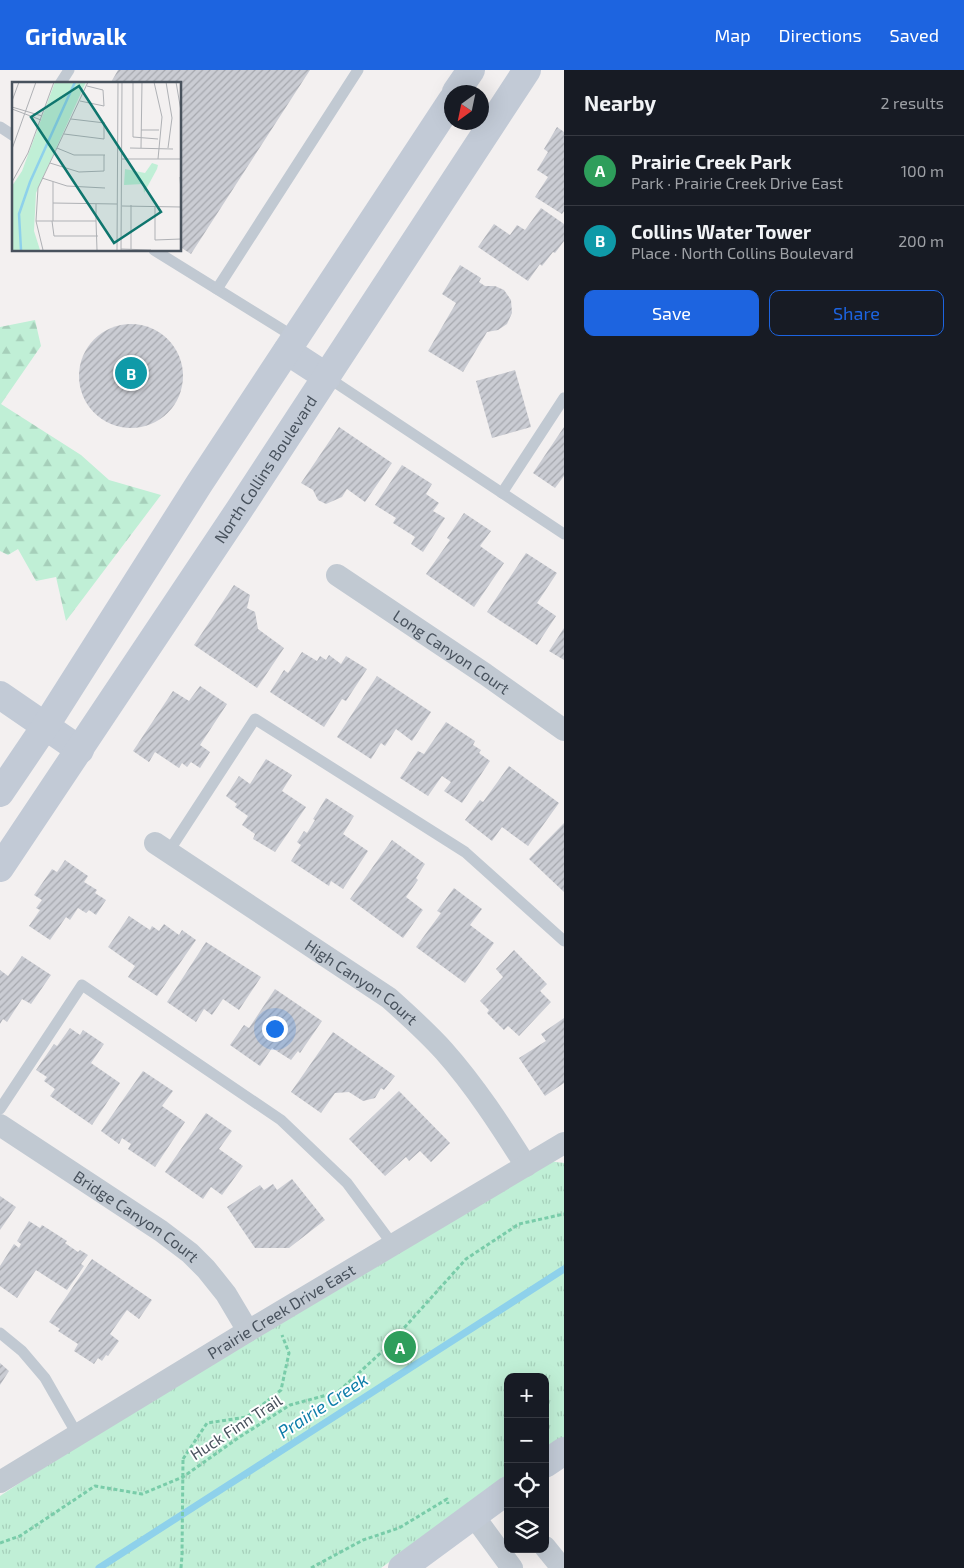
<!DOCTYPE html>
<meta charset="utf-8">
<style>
body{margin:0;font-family:"Exo 2",sans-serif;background:#20242c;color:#f1f3f6}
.controls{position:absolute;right:15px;bottom:15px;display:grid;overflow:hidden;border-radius:10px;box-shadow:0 5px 20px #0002}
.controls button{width:45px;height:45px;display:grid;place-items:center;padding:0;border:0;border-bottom:1px solid #363941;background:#171b24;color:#f1f3f6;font:25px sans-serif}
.compass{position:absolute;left:444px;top:15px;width:45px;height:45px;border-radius:50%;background:#171b24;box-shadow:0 5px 20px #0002;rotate:213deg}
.you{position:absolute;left:274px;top:958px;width:18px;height:18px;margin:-12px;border:4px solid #fff;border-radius:50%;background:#1a73e8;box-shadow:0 0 0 8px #1a73e833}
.badge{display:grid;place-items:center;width:32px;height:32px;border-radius:50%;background:#1d64e0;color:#fff;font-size:16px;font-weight:700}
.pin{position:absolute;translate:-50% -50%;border:2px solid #fff;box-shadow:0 1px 5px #0006}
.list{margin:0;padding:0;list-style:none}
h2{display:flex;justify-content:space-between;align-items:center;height:65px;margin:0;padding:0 20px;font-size:21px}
h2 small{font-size:16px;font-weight:400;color:#9ea1a6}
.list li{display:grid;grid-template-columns:32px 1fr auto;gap:15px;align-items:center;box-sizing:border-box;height:70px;padding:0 20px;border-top:1px solid #363941}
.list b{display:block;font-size:19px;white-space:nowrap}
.list p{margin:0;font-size:16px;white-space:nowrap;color:#9ea1a6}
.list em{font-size:16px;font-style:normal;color:#9ea1a6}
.actions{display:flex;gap:10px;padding:15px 20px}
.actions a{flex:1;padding:11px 0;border:1px solid #1d64e0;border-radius:10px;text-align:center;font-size:18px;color:#1d64e0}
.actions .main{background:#1d64e0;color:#fff}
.icon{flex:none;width:28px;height:28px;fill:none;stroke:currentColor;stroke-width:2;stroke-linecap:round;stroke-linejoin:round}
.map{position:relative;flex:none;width:564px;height:1498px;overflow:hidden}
header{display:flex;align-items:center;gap:30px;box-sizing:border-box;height:70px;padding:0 25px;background:#1d64e0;color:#fff}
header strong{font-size:24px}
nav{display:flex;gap:28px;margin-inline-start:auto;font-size:18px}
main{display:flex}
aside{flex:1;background:#171b24}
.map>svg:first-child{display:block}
.forest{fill:url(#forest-firs)}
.park{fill:url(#park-tufts)}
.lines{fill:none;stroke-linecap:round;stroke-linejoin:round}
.stream{stroke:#8ed1eb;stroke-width:7}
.building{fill:url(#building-hatch)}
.path{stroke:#79cca9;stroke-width:3;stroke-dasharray:4 2.5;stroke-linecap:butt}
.lane{stroke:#c1c9d2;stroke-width:11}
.street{stroke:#c1c9d2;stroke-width:22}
.secondary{stroke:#c2cad6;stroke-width:28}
.path-bridge{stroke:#79cca9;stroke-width:3;stroke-dasharray:4 2.5;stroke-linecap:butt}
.labels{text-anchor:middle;stroke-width:4;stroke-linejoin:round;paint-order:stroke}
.street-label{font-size:16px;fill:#48525d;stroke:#fff}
.water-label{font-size:18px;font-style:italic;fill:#0f7eaa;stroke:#fff}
.inset-river{fill:none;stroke:#8ed1eb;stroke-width:2.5}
.inset-road{fill:none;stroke:#afb1b5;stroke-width:1}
.view{fill:#0f766e;fill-opacity:0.15;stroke:#0f766e;stroke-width:2.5}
.inset-edge{fill:none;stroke:#48525d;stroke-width:2.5}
</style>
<header>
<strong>Gridwalk</strong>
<nav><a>Map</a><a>Directions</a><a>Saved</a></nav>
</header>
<main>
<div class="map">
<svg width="564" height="1498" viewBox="0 0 564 1498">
<defs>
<pattern id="forest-firs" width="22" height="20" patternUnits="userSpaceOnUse" patternTransform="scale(1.25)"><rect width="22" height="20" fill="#c0efd6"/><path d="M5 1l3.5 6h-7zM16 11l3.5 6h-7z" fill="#a6cfba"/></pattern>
<pattern id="park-tufts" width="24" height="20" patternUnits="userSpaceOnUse" patternTransform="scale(1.25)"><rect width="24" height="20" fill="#c0efd6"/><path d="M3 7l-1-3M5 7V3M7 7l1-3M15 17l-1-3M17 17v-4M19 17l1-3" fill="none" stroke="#a6cfba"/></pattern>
<pattern id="building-hatch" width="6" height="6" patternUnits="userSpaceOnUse" patternTransform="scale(1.25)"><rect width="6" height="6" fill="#caccd3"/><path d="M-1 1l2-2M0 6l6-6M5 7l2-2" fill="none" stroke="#a6a8ae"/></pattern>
</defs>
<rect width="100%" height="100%" fill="#f3f0f0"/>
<!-- forest -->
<polygon class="forest" points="35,250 41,276 1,334 81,385 109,410 161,425 66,551 56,507 36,511 18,479 8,485 0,481 0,257"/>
<!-- park -->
<polygon class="park" points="548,1091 564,1093 564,1367 545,1380 545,1307 508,1307 508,1407 381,1498 0,1498 0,1426 139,1334"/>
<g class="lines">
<!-- stream -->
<polyline class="stream" points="99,1498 564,1199"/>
</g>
<!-- building -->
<g class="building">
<polygon points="118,0 310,0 191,184 180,177 180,14 110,14"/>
<polygon points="557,57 564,62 564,141 562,144 535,127 548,107 537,100 548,82 544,79"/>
<polygon points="541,138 564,154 564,171 555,183 553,182 542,196 540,194 528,211 478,177 494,154 510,165 517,155 525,160"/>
<polygon points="460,195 481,208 479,212 485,216 495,216 504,220 511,230 512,243 507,254 498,260 487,262 463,302 428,281 456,233 442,224"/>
<circle cx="131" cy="306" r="52"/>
<polygon points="515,300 531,357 492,368 476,311"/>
<polygon points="339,357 392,393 365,432 347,419 342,427 326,434 318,430 313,420 301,413"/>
<polygon points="564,357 564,406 555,418 533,403"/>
<polygon points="402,395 432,414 426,424 439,433 433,441 445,448 423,482 411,474 415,467 393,453 396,448 375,435"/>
<polygon points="464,443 491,461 480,476 504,493 474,537 426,504 450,470 447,468"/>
<polygon points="526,483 557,503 537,533 556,546 537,575 487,542"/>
<polygon points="234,515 250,525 247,538 255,542 258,559 284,578 257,618 194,575"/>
<polygon points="564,558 564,590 549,581"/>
<polygon points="302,582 317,591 320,586 326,590 329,585 341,594 346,586 367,599 346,631 342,629 324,657 270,622 284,600 288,603"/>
<polygon points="377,606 431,642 412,671 396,659 385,676 381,673 371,689 337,667"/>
<polygon points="200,616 227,634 200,675 210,682 200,698 191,692 187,697 182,693 179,698 155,682 149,692 133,681 173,621 189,631"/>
<polygon points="446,652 475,671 473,675 481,680 479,683 490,691 462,733 444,721 451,712 442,706 428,726 400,708 418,681 424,684"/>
<polygon points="266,689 292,705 282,721 306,737 275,782 253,769 255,764 242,755 248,746 235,737 237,734 226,726 239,706 250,714"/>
<polygon points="509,696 559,733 528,776 502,757 492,771 465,750 480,730 483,732"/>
<polygon points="326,728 354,746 343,764 368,781 343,819 331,811 329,816 291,791 301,775 297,772 304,761 307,763 315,750 313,749"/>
<polygon points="564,753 564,822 529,789"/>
<polygon points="392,770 425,794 416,808 418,810 406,827 423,840 403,868 350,829"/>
<polygon points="65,790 88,806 84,812 97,820 95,823 106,830 96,845 89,840 86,843 78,838 70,850 66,847 50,870 29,856 40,840 36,838 42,830 34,825 52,799 57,802"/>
<polygon points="454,818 482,839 470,855 494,873 465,913 416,877 441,843 437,841"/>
<polygon points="129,846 150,860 152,856 159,861 164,854 179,865 182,860 196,870 157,926 128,907 135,896 108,877"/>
<polygon points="206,872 261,907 239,940 223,929 212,945 204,939 196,952 167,932"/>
<polygon points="514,880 547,914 540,921 551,932 519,966 508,956 504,960 487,943 489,940 480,931 503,907 496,899"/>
<polygon points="22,886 51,905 31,934 22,929 7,952 3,949 0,954 0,900 8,906"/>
<polygon points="275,919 322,951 300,983 298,981 291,990 272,978 260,996 230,975 244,955 249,958"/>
<polygon points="564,948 564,1013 545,1026 519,988 546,971 541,964"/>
<polygon points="70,958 80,965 83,960 104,974 91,993 120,1013 92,1055 50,1026 55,1019 44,1011 47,1007 36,1000 54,974 57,976"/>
<polygon points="333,962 395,1006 384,1020 381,1018 375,1028 363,1031 349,1022 335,1023 321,1043 291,1022"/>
<polygon points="143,1001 173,1021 162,1036 185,1052 155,1097 128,1079 131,1074 122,1068 119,1074 101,1061"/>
<polygon points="399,1021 450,1073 431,1092 420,1081 409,1091 406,1087 385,1106 349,1069"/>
<polygon points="206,1043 232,1061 219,1079 243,1096 222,1125 211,1117 203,1129 165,1102"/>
<polygon points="292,1109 325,1150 289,1178 255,1178 227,1137 260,1115 264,1120 273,1114 277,1120"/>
<polygon points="0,1126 16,1137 0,1160"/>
<polygon points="29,1151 40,1158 42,1155 67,1171 65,1173 78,1182 80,1180 88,1185 81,1194 84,1196 67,1220 36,1200 17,1228 0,1216 0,1196 14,1174 19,1178 21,1174 17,1171"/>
<polygon points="92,1189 152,1230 139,1249 127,1240 110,1264 119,1271 108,1286 106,1285 102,1291 98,1288 94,1294 74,1281 78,1274 58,1261 60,1259 49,1252"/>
<polygon points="0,1293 9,1301 0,1315"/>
</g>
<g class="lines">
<!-- path -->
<g class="path">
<polyline points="183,1389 207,1353 247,1347 281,1320 289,1283 282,1265"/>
<polyline points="0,1473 20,1466 95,1416 142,1424 183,1407 238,1368 290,1335 338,1322 386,1278 466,1189 519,1154 564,1144"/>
<polyline points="181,1498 182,1485"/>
<polyline points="311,1498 363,1470 399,1458 447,1429 448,1434"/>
</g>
<!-- lane -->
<g class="lane">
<polyline points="60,14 69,0"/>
<polyline points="0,57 14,66"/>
<polyline points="154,180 296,268"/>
<polyline points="217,219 358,0"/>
<polyline points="327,307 564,464"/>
<polyline points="502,423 564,328"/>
<polyline points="169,781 255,649 465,782 564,871"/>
<polyline points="0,1039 82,915 281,1050 347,1113 393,1175"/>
<polyline points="0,1263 22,1281 45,1308 77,1364"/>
</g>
<!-- street -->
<g class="street">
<path id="s1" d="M337,505L485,604L564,660"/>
<path id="s2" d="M155,773L389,928C408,945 427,962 444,981C475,1016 501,1056 526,1096"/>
<path id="s3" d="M0,1055L161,1161L190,1183L206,1199L226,1224L248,1261"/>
<path id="s4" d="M0,1412L248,1261L564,1073"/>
<polyline points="473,1445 512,1498"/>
<polyline points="545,1477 562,1498"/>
</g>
<!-- secondary -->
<g class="secondary">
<polyline points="456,22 471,0"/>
<polyline points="287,281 327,307"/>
<polyline points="0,625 80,680"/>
<polyline points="0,723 46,655 199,414 452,30"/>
<path id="s5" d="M0,798L239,440L527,0"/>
<polyline points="545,1394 564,1381"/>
<polyline points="402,1498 508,1420"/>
</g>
<!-- path-bridge -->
<polyline class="path-bridge" points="182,1485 183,1389"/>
</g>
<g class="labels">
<!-- street labels -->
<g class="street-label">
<text dy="6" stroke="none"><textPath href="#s5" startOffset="479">North Collins Boulevard</textPath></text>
<text dy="6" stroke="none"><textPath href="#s1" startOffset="138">Long Canyon Court</textPath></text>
<text dy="6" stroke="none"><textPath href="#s2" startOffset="249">High Canyon Court</textPath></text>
<text dy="6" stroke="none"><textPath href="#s3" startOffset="164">Bridge Canyon Court</textPath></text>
<text dy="6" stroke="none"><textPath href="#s4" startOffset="329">Prairie Creek Drive East</textPath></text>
<text transform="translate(236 1357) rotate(-33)" y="6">Huck Finn Trail</text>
</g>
<!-- water labels -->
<g class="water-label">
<text transform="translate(323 1336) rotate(-33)" y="6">Prairie Creek</text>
</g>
</g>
<!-- overview -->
<g transform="translate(12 12)">
<rect width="169" height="169" fill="#f3f0f0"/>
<path d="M140,81L146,83L145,87L132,111L131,102L112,103L113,87L133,91Z" fill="#c0efd6"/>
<path d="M43,0H74L24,111L22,149L28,168H0V104L10,89Z" fill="#c0efd6"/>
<path class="inset-river" d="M9,168L7,132L18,100L63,0"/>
<path class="inset-road" d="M121,0V55L146,57M142,0L150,35L146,77M154,0L160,36L156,66M164,0L169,29M0,19L7,0M68,19L92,24L91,8L75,4M0,25L30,34M0,27L29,38M59,37L93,41M169,44V95M129,48H147M52,52L92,57V41M45,66L62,73H93M118,66L161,67M129,66L130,0M0,67L24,0M109,77H169M38,81L67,90L92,89V73M168,95L169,110M30,96L55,104L93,106M0,100L16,71L42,0M41,121L105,122M119,123V167M110,124L169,125M143,125V158L169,157M24,139H84L85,168M40,139L42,154H86M41,139V100M84,139V122M109,167L139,168M31,168L24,139L26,106L76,0M105,168L106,0M109,168L110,0"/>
<path class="view" d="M67,4L149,130L102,161L19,35Z"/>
<rect width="169" height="169" class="inset-edge"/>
</g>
</svg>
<div class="controls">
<button>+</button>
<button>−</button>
<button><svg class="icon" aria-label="locate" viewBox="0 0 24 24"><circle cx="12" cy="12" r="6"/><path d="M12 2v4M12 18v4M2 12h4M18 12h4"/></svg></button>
<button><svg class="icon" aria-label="layers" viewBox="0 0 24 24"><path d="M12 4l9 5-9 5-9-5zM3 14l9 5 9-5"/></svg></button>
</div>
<svg class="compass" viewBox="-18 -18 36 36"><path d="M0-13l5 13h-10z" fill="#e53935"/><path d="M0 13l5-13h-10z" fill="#9ea1a6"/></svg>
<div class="you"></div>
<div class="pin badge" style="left:400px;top:1277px;background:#2e9e5b">A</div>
<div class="pin badge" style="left:131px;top:303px;background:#0f9aa8">B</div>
</div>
<aside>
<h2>Nearby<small>2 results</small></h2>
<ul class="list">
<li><span class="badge" style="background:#2e9e5b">A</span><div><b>Prairie Creek Park</b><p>Park · Prairie Creek Drive East</p></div><em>100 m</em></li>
<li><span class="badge" style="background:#0f9aa8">B</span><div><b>Collins Water Tower</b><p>Place · North Collins Boulevard</p></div><em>200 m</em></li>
</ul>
<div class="actions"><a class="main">Save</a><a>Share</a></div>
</aside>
</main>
